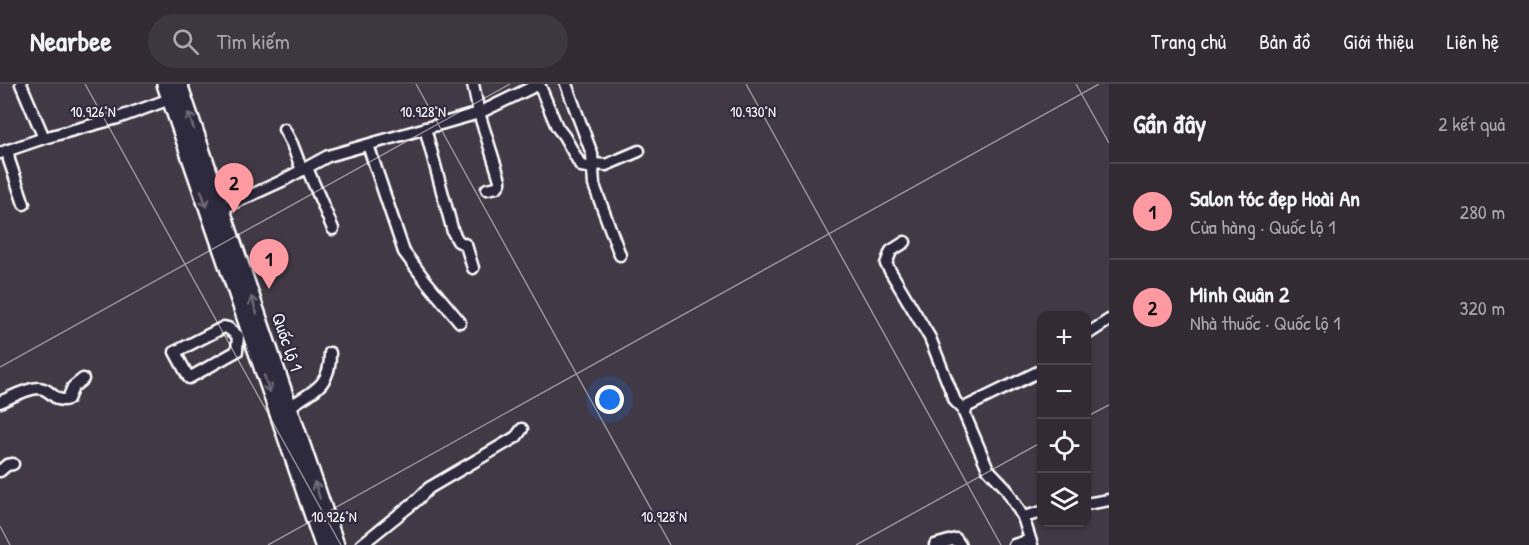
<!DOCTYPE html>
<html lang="vi">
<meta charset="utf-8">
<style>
body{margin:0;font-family:"Patrick Hand",sans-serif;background:#3d3740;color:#f1f3f6}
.controls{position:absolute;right:18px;bottom:18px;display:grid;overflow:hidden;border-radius:12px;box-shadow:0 2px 4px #0004}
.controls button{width:54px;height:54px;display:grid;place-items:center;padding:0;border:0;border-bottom:2px solid #4d474f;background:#322b34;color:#f1f3f6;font:30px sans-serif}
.you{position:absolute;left:610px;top:316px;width:21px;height:21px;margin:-15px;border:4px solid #fff;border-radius:50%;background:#1a73e8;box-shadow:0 0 0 9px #1a73e833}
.badge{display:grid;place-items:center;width:39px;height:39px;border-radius:50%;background:#ff9aa2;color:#111;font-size:20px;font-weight:700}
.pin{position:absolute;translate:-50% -50px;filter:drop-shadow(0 2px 3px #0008)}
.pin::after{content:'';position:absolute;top:32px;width:21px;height:18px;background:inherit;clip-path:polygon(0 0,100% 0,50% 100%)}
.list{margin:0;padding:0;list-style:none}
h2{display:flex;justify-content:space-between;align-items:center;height:78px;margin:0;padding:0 24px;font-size:26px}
h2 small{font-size:20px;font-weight:400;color:#a8a7ac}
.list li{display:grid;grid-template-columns:39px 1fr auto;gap:18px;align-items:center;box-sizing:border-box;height:96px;padding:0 24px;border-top:2px solid #4d474f}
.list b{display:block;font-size:22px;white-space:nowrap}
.list p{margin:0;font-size:20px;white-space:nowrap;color:#a8a7ac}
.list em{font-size:20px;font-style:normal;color:#a8a7ac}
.icon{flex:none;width:33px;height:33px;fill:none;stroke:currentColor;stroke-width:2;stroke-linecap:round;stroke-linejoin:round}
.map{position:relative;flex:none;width:1109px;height:461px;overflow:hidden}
header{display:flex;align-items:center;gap:36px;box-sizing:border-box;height:84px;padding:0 30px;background:#322b34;border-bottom:2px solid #4d474f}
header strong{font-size:28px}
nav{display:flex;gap:33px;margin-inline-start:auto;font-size:21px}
.search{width:420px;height:54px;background:#3d3740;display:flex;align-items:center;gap:15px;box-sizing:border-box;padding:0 21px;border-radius:33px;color:#a8a7ac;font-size:22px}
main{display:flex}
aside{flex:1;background:#322b34}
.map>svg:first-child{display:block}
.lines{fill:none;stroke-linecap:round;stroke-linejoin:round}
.minor-casing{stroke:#fff;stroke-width:15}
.highway-casing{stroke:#fff;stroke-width:20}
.minor{stroke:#2f2a3d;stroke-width:10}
.highway{stroke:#2f2a3d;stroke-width:15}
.oneway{stroke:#6d6a77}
.ticks{fill:none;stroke:#fff;stroke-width:1.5;stroke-opacity:0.45}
.labels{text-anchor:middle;stroke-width:4.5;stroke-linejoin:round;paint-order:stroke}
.street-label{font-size:18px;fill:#fff;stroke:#2f2a3d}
.ticks-label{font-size:15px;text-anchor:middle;fill:#fff;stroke:#2f2a3d;stroke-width:4.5;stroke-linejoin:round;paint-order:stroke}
</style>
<header>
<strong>Nearbee</strong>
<div class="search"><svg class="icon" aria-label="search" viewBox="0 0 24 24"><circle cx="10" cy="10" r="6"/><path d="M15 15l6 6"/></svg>Tìm kiếm</div>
<nav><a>Trang chủ</a><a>Bản đồ</a><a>Giới thiệu</a><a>Liên hệ</a></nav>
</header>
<main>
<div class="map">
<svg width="1109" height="461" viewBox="0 0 1109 461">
<rect width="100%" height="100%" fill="#423946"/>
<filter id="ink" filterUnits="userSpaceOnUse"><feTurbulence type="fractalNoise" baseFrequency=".0167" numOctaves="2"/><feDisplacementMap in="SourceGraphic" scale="12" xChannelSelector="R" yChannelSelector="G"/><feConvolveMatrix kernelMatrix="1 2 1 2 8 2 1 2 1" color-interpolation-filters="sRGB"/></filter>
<g filter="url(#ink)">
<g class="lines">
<defs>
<g id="minor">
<polyline points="21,0 44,54"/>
<polyline points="473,0 479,29 500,96 500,99 497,103 487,105"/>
<polyline points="539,0 557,43 564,52 581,82 594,84"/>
<polyline points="566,0 592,70 594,101 620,171"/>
<polyline points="425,44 453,148 458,157 466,161 473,184"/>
<polyline points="284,45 292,60 302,86"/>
<polyline points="368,61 404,168 425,196 460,238"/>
<polyline points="8,66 9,76 24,120"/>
<polyline points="0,69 44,54 118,34 170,15"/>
<polyline points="594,80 606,81 639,67"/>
<polyline points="307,84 333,145"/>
<polyline points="221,125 282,97 328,72 479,29 539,0"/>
<polyline points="905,158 891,167 886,180 930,254 955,317 964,326"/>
<polygon points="224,243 228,244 238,252 237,267 189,294 175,268"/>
<polyline points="1086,251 1109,236"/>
<path d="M0,318C12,313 25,305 38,304C52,304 54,320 68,315L73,303L83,295"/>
<path d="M289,323C313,307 331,302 330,269"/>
<polyline points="0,387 7,381 13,380"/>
<polyline points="1086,420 1109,416"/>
<polyline points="1023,433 1042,428"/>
<polyline points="361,461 417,416 429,404 516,353 522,345"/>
<polyline points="935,461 956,455 960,461"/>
<polyline points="1014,461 1030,456"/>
<polyline points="1032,461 1023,433 1005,403 988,385 964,329 968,322 1042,286"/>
</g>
<g id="highway">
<polyline points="165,0 323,461"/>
<polyline points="179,0 336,461"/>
</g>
</defs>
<!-- minor casing -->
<use href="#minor" class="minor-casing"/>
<!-- highway casing -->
<use href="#highway" class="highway-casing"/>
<!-- minor -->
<use href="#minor" class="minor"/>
<!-- highway -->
<use href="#highway" class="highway"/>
</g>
<!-- one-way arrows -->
<defs><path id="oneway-shaft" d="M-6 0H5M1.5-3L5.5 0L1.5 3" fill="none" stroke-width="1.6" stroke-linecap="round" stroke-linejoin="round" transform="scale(1.5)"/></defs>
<g class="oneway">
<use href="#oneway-shaft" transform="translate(191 37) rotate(-109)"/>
<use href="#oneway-shaft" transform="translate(204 115) rotate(71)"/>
<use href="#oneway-shaft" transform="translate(254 221) rotate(-109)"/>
<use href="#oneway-shaft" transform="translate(267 300) rotate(71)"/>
<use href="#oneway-shaft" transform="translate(317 406) rotate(-109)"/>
</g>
</g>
<!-- ticks -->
<path class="ticks" d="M85,0L341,461M416,0L671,461M746,0L1001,461M1076,0L1109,59M0,283L510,0M1086,333L1109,321M0,442L10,461M268,461L1099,0M856,461L1042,358"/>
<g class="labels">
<!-- street labels -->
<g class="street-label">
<text transform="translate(287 258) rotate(71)" y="6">Quốc lộ 1</text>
</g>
</g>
<g class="ticks-label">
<text x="93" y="33">10.926°N</text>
<text x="423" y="33">10.928°N</text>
<text x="753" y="33">10.930°N</text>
<text x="334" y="438">10.926°N</text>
<text x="664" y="438">10.928°N</text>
</g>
</svg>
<div class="controls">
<button>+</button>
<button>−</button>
<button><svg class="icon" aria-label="locate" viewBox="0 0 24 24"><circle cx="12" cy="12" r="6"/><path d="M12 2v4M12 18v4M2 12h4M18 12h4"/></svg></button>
<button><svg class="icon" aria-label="layers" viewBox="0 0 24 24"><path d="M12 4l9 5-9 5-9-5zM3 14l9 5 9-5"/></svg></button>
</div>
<div class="you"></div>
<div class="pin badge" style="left:269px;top:205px">1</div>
<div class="pin badge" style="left:234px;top:129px">2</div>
</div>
<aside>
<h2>Gần đây<small>2 kết quả</small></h2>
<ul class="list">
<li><span class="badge">1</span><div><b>Salon tóc đẹp Hoài An</b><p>Cửa hàng · Quốc lộ 1</p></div><em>280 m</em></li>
<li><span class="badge">2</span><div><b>Minh Quân 2</b><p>Nhà thuốc · Quốc lộ 1</p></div><em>320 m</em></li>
</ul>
</aside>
</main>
